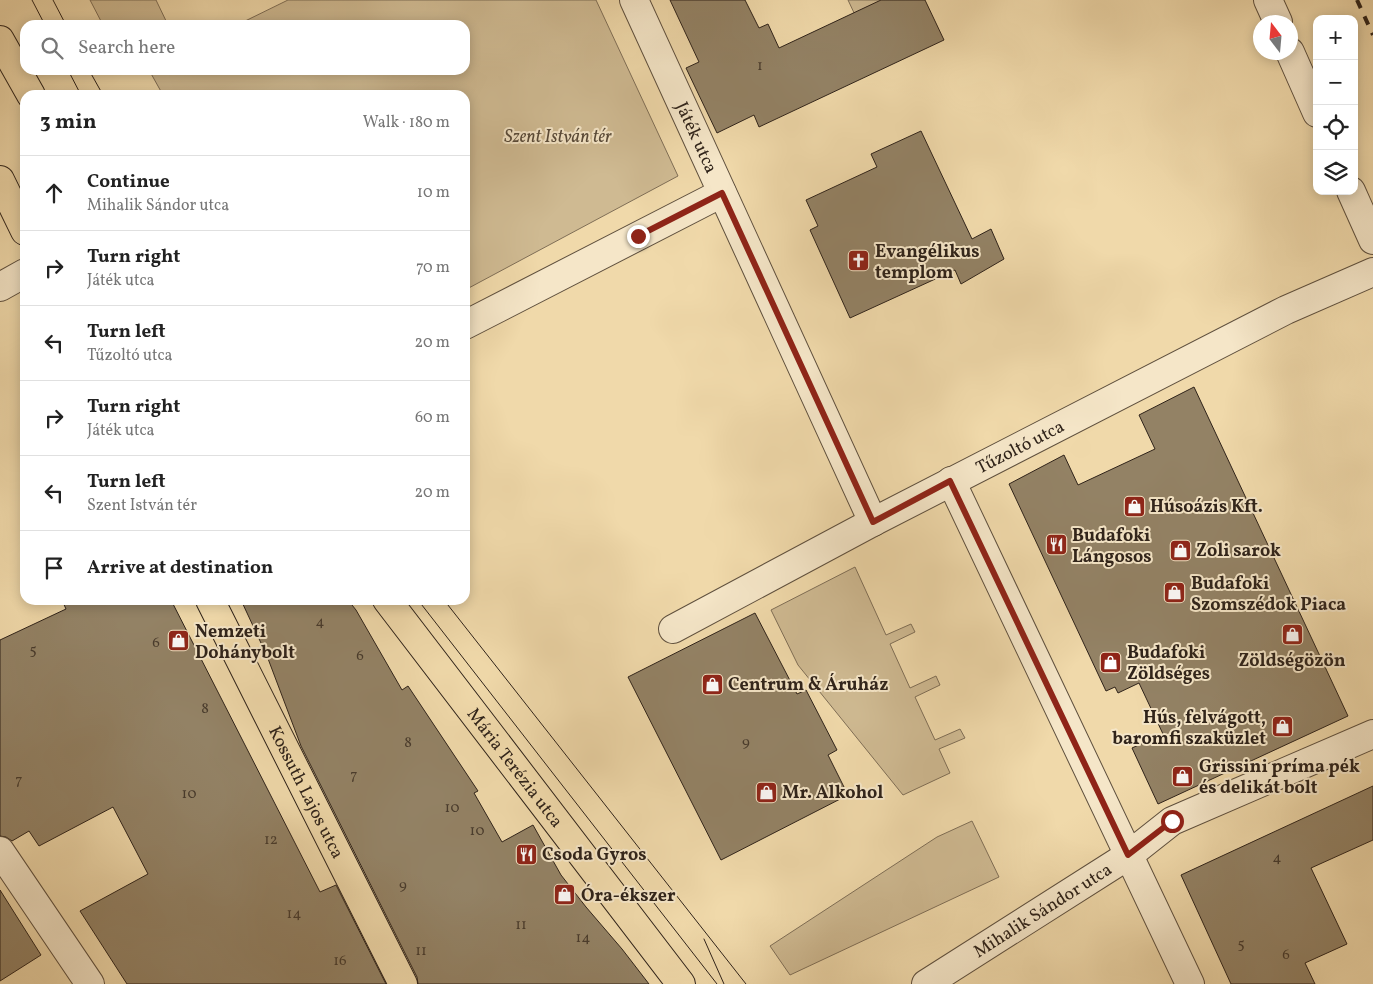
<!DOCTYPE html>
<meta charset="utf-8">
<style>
body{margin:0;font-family:Vollkorn,serif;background:#f2f2f2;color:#222}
.controls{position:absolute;right:15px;top:15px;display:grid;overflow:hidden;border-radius:10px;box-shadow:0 2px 12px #0003}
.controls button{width:45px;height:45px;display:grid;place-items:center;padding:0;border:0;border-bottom:1px solid #e0e0e0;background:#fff;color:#222;font:25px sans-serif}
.compass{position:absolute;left:1253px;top:15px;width:45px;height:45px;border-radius:50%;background:#fff;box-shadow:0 2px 12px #0003;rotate:344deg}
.stop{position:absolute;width:15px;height:15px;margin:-11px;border:4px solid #8f2418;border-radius:50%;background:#fff}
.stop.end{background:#8f2418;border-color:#fff;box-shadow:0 1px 5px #0008}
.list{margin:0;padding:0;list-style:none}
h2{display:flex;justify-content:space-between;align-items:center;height:65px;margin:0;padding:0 20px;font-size:21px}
h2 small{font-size:16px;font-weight:400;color:#767676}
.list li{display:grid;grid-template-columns:32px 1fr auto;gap:15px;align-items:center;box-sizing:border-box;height:75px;padding:0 20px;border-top:1px solid #e0e0e0}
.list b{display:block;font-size:19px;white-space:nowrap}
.list p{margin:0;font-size:16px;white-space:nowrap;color:#767676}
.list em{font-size:16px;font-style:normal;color:#767676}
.icon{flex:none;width:28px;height:28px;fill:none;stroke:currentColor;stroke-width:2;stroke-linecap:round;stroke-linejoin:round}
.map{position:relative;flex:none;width:1373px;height:984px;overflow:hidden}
.search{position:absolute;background:#fff;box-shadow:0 2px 12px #0003;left:20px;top:20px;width:450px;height:55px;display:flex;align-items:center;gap:12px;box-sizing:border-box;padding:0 18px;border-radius:15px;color:#767676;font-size:19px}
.panel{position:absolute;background:#fff;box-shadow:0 2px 12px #0003;left:20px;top:90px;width:450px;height:515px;border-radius:15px}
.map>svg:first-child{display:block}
.green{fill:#cfba92;stroke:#7f6e56}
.building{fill:#938265;stroke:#2f231a}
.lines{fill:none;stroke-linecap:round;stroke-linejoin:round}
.minor-casing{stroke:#5f503e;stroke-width:30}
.major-casing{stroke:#2f231a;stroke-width:30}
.minor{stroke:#f5e6c8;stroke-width:28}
.major{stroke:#f0d9aa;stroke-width:28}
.tram{stroke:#2f231a;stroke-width:1}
.rail{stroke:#2f231a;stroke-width:4;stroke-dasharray:9 9;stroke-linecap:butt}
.route{stroke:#8f2418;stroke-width:6}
.labels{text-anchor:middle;stroke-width:4;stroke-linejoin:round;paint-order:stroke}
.number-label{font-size:15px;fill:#483b2d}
.park-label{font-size:18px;font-style:italic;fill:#574938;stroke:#f5e6c8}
.street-label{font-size:18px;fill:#2f231a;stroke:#f5e6c8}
.poi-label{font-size:18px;font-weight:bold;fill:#2f231a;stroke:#f5e6c8;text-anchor:start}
</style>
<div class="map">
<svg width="1373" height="984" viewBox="0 0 1373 984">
<rect width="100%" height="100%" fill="#f0d9aa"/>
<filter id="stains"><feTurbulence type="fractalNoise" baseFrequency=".004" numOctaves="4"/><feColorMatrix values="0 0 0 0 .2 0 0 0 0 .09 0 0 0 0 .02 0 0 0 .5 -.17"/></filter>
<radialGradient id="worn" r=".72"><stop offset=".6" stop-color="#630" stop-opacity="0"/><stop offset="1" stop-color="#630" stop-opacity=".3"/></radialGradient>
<!-- green -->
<g class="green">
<polygon points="90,0 156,0 168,25 103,25"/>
<polygon points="288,0 596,0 678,176 465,290 465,95 163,95 149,70 465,70 465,25 237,25"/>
<polygon points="848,0 893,0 856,17"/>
<polygon points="855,567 886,635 911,624 915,632 890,644 910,688 936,676 940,685 915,697 935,740 960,729 965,738 939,749 950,773 903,795 798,665 771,610"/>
<polygon points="972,821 999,877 790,975 770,946 937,837"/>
</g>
<!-- building -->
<g class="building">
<polygon points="670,0 745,0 759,28 768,24 779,48 881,0 925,0 944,40 759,127 754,115 717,133 686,68 699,62"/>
<polygon points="921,131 972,239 991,229 1004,259 961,284 955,270 850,318 810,230 818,226 806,200 877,167 871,154"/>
<polygon points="1194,387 1348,716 1158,804 1132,748 1163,734 1139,683 1118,693 1115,687 1106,691 1009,484 1064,455 1078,485 1155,449 1139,415"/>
<polygon points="62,600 171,600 320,892 336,885 386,984 127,984 80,911 148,874 113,807 39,846 29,831 12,841 6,837 0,836 0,640 66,609"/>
<polygon points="241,600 348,600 356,610 402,690 408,686 478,791 474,793 502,842 533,825 561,875 586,907 622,949 649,984 418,984 417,977 301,746 267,656"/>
<polygon points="755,613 797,694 806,690 837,750 828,755 848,795 721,860 628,677"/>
<polygon points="1373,786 1373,840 1311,868 1347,944 1305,963 1315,984 1231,984 1181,875"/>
<polygon points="0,890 41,955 0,981"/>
</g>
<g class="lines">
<defs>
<g id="minor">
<path id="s1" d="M634,0L873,522"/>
<polyline points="1268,0 1278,22"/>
<polyline points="1290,52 1317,113"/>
<polyline points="1351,191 1373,240"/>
<polyline points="0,287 25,273"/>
<polyline points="465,325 722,193"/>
<polyline points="951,481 1190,984"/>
<path id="s2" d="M673,629L873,522L1286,310L1373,272"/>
<polyline points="0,851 90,984"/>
<path id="s3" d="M926,984L1129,855L1172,821L1373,734"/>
</g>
<g id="major">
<polyline points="0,40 31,95"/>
<polyline points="0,180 25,231"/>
<path id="s4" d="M210,600L403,984"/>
<path id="s5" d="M387,600L681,984"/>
</g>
</defs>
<!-- minor casing -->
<use href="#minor" class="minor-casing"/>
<!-- major casing -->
<use href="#major" class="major-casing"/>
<!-- minor -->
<use href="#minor" class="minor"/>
<!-- major -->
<use href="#major" class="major"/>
<!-- tram -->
<g class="tram">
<polyline points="32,0 45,25"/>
<polyline points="53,0 66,25"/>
<polyline points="68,70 81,95"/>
<polyline points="89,70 103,95"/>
<polyline points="418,600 717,984"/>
<polyline points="444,600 746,984"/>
<polyline points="704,939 724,984"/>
</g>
<!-- rail -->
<polyline class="rail" points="1357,0 1373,35"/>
</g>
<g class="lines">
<!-- route -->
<polyline class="route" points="638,236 722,193 873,522 950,481 1128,855 1172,821"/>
</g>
<!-- icons -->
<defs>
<symbol id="church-square" viewBox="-11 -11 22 22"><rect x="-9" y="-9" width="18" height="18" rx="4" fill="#8f2418" stroke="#f5e6c8"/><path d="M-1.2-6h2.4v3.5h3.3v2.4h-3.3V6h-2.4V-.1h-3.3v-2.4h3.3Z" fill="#fff"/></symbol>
<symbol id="shop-square" viewBox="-11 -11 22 22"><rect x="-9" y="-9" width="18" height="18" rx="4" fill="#8f2418" stroke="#f5e6c8"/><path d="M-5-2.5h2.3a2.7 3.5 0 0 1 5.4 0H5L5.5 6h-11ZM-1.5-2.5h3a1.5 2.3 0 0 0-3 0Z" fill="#fff"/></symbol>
<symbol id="restaurant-square" viewBox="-11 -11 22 22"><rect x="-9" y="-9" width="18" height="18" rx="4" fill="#8f2418" stroke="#f5e6c8"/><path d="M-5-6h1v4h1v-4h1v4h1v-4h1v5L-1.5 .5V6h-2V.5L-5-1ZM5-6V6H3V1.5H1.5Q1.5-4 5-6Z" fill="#fff"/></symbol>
</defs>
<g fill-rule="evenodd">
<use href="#church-square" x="846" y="248" width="25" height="25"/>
<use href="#shop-square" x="1122" y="494" width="25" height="25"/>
<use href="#restaurant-square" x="1044" y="532" width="25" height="25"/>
<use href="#shop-square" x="1168" y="538" width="25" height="25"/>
<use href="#shop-square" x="1162" y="580" width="25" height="25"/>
<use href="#shop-square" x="1280" y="622" width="25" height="25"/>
<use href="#shop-square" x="166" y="628" width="25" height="25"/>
<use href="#shop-square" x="1098" y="650" width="25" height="25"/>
<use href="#shop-square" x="700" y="672" width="25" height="25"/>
<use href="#shop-square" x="1270" y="714" width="25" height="25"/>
<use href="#shop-square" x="1170" y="764" width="25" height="25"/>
<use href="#shop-square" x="754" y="780" width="25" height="25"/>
<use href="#restaurant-square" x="514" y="842" width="25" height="25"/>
<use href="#shop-square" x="552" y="882" width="25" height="25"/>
</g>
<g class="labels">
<!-- number labels -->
<g class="number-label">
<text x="760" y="70">1</text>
<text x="320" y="626">4</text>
<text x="156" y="647">6</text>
<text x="33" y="654">5</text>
<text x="360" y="660">6</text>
<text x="205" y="713">8</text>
<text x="746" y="746">9</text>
<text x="408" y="747">8</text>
<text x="354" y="779">7</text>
<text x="19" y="784">7</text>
<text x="189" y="798">10</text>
<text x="452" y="812">10</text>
<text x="477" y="835">10</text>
<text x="271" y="844">12</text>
<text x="1277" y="862">4</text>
<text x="403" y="889">9</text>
<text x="294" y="918">14</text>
<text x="521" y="929">11</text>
<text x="583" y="942">14</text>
<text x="1241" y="948">5</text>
<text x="421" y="955">11</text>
<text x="1286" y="959">6</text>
<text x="340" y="965">16</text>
</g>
<!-- park labels -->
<g class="park-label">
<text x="558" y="142">Szent István tér</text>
</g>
<!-- street labels -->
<g class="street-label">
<text dy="6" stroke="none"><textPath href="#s1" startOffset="151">Játék utca</textPath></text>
<text dy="6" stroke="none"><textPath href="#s2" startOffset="392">Tűzoltó utca</textPath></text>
<text dy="6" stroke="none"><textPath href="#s5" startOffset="211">Mária Terézia utca</textPath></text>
<text dy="6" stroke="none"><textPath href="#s4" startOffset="215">Kossuth Lajos utca</textPath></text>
<text dy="6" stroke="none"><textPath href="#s3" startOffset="138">Mihalik Sándor utca</textPath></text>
</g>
<!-- poi labels -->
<g class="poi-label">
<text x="875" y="257">Evangélikus<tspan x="875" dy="21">templom</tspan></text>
<text x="1150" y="512">Húsoázis Kft.</text>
<text x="1072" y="541">Budafoki<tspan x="1072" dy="21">Lángosos</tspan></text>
<text x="1196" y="556">Zoli sarok</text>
<text x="1191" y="589">Budafoki<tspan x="1191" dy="21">Szomszédok Piaca</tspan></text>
<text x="195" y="637">Nemzeti<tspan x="195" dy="21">Dohánybolt</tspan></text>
<text x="1127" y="658">Budafoki<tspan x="1127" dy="21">Zöldséges</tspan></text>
<text x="1292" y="666" text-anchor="middle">Zöldségözön</text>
<text x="728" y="690">Centrum &amp; Áruház</text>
<text x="1266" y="723" text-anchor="end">Hús, felvágott,<tspan x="1266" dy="21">baromfi szaküzlet</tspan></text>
<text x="1199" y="772">Grissini príma pék<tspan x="1199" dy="21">és delikát bolt</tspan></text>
<text x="782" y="798">Mr. Alkohol</text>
<text x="542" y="860">Csoda Gyros</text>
<text x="581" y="901">Óra-ékszer</text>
</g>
</g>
<rect width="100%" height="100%" filter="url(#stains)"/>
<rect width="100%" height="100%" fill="url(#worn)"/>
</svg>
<div class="controls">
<button>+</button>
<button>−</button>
<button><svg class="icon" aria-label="locate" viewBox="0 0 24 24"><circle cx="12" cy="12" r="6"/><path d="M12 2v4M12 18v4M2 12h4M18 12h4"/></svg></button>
<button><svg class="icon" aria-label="layers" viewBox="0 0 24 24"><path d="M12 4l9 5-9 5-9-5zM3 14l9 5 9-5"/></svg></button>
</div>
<svg class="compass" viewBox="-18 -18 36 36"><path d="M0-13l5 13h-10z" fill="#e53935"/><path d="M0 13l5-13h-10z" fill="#767676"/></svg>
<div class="stop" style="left:1172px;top:821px"></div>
<div class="stop end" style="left:638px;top:236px"></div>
<div class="search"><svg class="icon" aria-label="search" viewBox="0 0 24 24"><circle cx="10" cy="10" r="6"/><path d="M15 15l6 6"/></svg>Search here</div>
<section class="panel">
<h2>3 min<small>Walk · 180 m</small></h2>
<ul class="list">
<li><svg class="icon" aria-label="ahead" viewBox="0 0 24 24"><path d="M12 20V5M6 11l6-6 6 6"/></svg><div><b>Continue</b><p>Mihalik Sándor utca</p></div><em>10 m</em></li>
<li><svg class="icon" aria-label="right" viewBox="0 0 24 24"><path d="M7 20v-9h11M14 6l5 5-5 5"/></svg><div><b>Turn right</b><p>Játék utca</p></div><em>70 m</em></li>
<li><svg class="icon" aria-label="left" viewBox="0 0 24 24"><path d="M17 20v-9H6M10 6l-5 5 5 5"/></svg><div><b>Turn left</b><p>Tűzoltó utca</p></div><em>20 m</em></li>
<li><svg class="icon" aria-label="right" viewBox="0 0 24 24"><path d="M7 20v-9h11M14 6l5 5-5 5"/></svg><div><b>Turn right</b><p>Játék utca</p></div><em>60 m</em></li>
<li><svg class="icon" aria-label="left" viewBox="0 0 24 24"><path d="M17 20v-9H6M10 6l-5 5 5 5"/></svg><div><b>Turn left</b><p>Szent István tér</p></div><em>20 m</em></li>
<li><svg class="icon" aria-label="arrive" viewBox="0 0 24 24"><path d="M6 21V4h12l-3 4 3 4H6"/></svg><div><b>Arrive at destination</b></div></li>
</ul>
</section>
</div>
